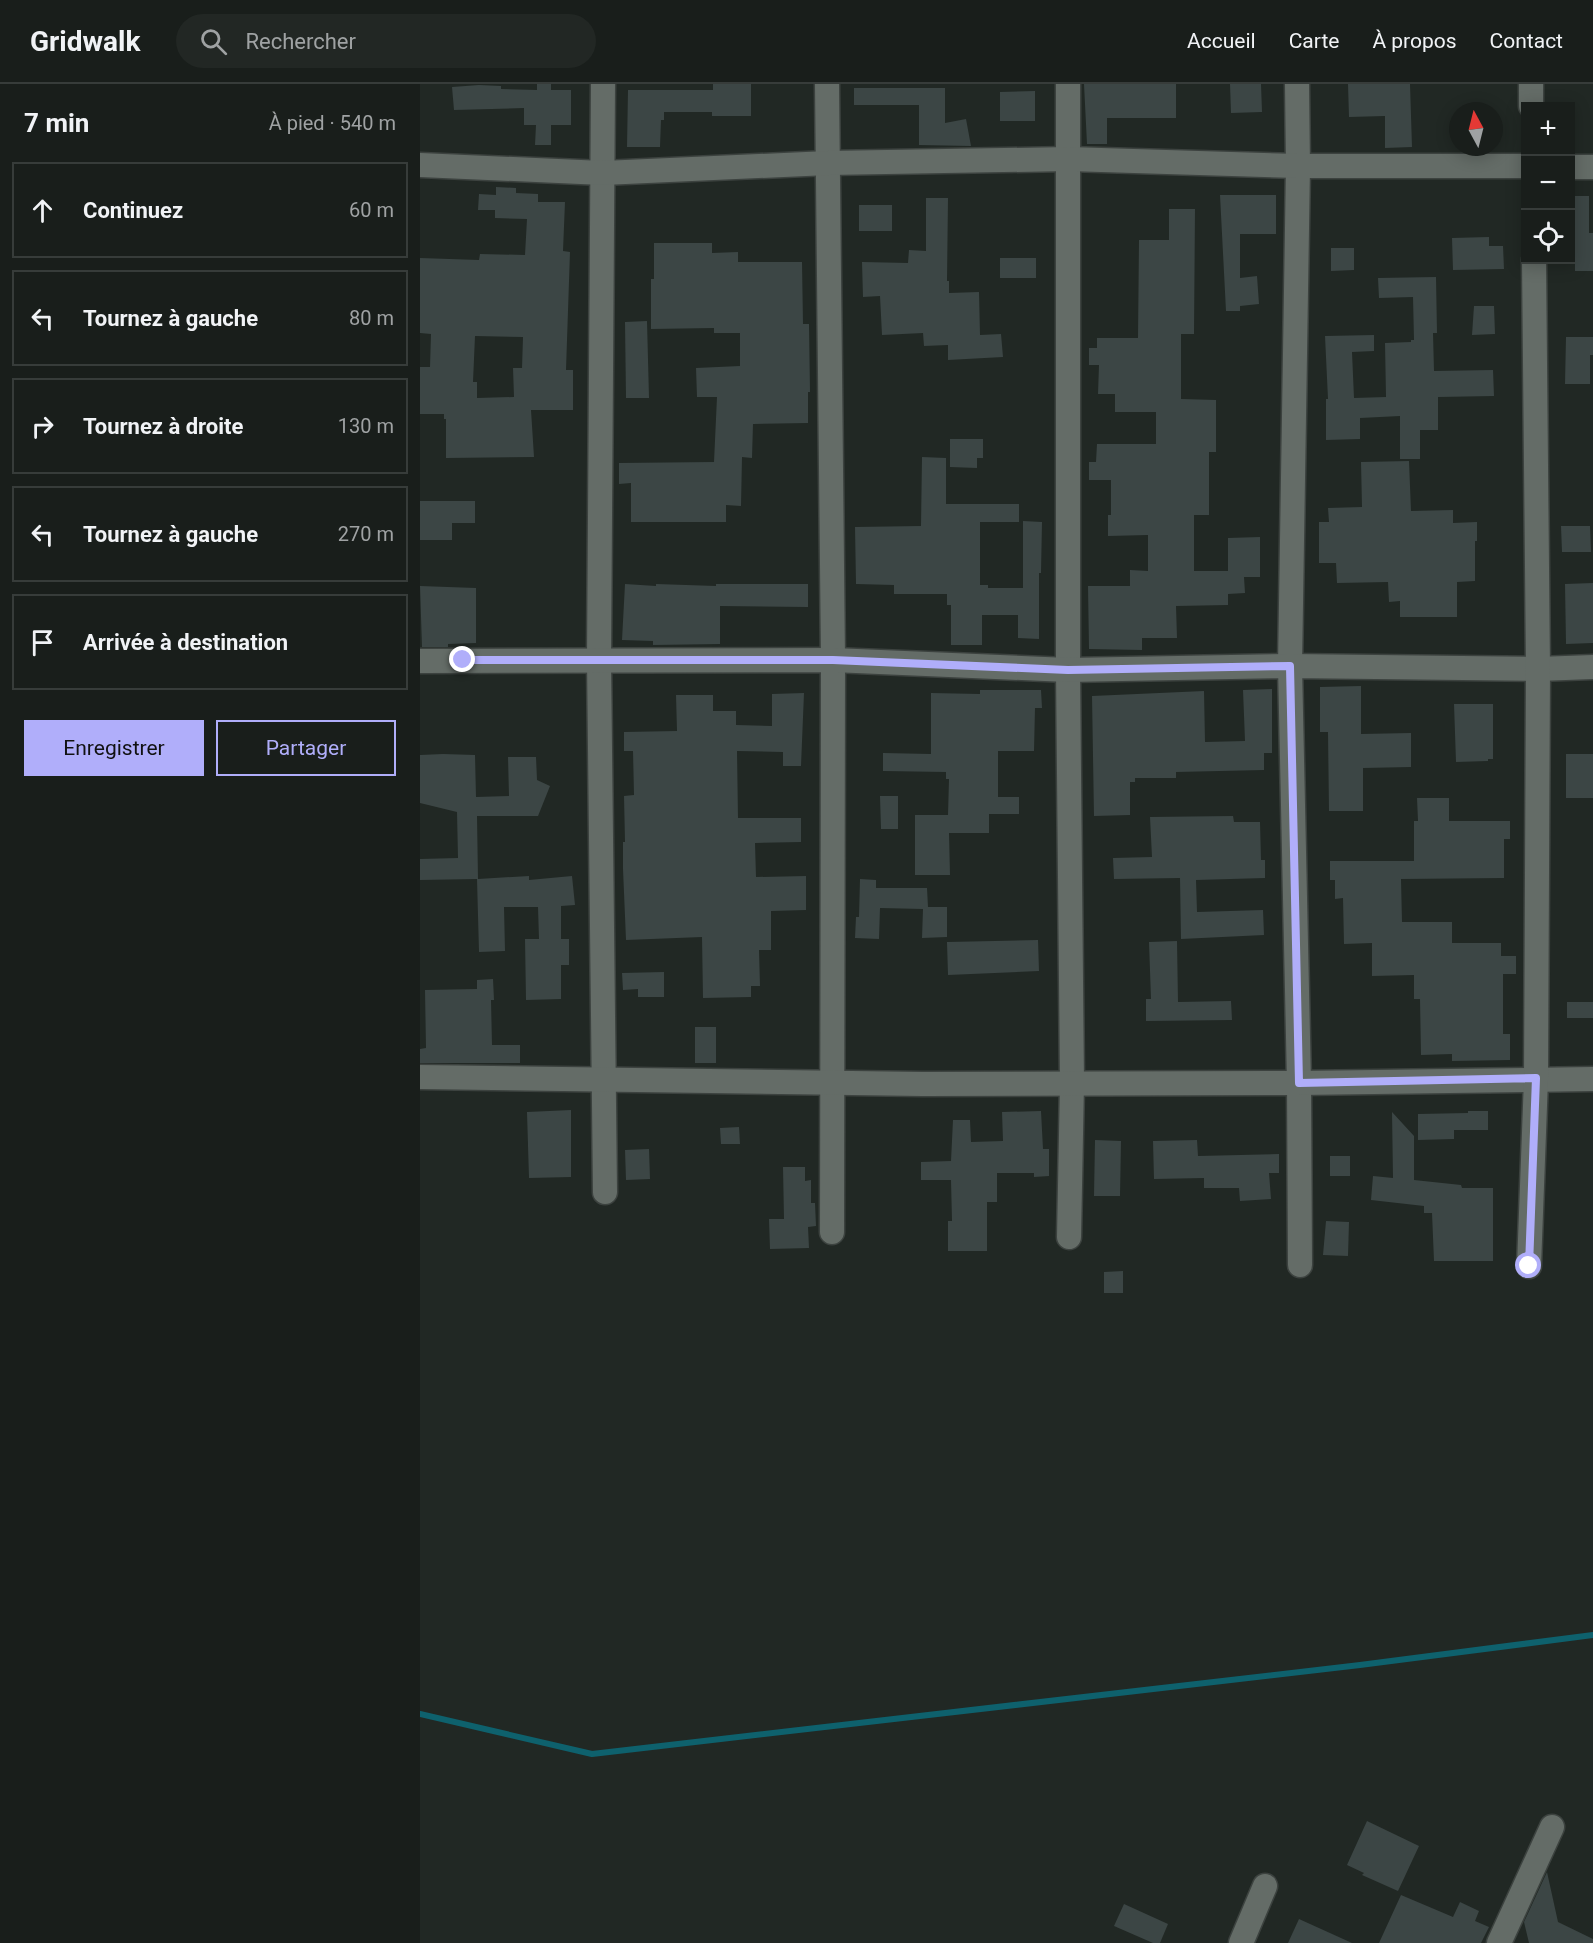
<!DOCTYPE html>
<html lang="fr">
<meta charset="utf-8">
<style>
body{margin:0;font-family:Roboto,sans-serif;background:#222724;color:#f1f3f6}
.controls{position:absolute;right:18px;top:18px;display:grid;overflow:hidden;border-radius:0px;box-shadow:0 3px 15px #0003}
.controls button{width:54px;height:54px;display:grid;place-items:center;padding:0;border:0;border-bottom:2px solid #373c3a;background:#191e1b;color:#f1f3f6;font:30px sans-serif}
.compass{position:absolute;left:1029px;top:18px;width:54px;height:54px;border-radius:50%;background:#191e1b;box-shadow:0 3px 15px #0003;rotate:353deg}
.stop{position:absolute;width:18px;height:18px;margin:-14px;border:4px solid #b0aefa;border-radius:50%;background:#fff}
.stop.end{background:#b0aefa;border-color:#fff;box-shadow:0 2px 6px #0008}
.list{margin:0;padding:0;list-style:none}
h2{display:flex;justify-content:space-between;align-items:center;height:78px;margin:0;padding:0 24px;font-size:26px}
h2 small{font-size:20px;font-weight:400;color:#9fa2a3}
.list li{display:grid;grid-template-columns:39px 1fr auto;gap:18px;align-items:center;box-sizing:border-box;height:96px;margin:0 12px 12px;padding:0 12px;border:2px solid #373c3a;border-radius:0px}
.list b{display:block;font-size:22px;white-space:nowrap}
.list em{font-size:20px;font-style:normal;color:#9fa2a3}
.actions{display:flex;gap:12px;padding:18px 24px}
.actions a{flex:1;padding:14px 0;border:2px solid #b0aefa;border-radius:0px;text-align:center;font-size:21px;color:#b0aefa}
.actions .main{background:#b0aefa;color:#111}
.icon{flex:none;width:33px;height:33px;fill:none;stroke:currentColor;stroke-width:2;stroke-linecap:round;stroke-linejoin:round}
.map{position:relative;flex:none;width:1173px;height:1859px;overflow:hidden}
header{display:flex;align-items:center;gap:36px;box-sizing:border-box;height:84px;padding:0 30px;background:#191e1b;border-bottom:2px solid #373c3a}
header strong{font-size:28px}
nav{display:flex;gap:33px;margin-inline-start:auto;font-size:21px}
.search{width:420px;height:54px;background:#222724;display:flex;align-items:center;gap:15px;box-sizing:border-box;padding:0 21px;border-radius:33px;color:#9fa2a3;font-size:22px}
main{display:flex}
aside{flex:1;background:#191e1b}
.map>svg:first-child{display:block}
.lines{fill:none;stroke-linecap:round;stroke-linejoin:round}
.stream{stroke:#0e616d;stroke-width:6}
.building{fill:#3c4645;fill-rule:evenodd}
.minor-casing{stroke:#3c423f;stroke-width:27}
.minor{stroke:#646c67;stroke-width:24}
.route{stroke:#b0aefa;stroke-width:8}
</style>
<header>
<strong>Gridwalk</strong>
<div class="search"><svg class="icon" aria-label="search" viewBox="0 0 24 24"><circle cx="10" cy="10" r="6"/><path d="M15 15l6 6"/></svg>Rechercher</div>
<nav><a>Accueil</a><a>Carte</a><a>À propos</a><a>Contact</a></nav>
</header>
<main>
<aside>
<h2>7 min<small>À pied · 540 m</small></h2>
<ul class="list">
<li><svg class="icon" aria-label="ahead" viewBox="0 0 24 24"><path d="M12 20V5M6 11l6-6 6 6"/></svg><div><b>Continuez</b></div><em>60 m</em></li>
<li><svg class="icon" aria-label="left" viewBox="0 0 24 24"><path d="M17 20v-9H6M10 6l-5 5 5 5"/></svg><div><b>Tournez à gauche</b></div><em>80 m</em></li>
<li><svg class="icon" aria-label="right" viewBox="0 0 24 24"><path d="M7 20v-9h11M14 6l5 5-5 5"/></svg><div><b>Tournez à droite</b></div><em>130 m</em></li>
<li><svg class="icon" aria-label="left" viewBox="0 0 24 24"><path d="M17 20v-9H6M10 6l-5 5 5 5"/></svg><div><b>Tournez à gauche</b></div><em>270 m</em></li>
<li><svg class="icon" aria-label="arrive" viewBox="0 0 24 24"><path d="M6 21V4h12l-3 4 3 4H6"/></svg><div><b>Arrivée à destination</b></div></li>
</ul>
<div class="actions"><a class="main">Enregistrer</a><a>Partager</a></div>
</aside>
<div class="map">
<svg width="1173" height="1859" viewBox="0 0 1173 1859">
<rect width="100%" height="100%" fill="#212824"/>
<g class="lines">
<!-- stream -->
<polyline class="stream" points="0,1630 172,1670 940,1581 1173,1551"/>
</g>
<!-- building -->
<g class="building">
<polygon points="117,0 131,0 131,6 151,6 151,41 131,41 131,61 115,61 116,41 104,41 104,24 34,26 32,3 59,1 81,2 81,5 117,6"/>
<polygon points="293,0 331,0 331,32 292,32 292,28 244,28 244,36 241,36 240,63 207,63 208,6 293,6"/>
<polygon points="664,0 756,0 756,34 687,34 687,60 667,60"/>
<polygon points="810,0 841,0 842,28 811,29"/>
<polygon points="928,0 990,0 992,63 965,64 965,32 929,33"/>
<polygon points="434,4 525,4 525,39 546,35 551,62 499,61 499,21 434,21"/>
<polygon points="615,7 615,37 580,37 580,8"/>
<path d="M76,103L96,104V109L118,110V118H145L143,167L150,168L146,286H153V326H111L114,373L26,374V335H24V330H0V283H10L11,250L0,249V174L59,176L60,170L105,171L107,135L75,134V126H58L59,110L76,111ZM55,252L103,253L102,284H93L94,313L57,314V298H53Z"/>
<polygon points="800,111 856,111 856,150 820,150 820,194 837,192 839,220 820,222 820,227 806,227"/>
<polygon points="1150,112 1169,112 1169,149 1173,149 1173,187 1155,187 1155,177 1150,177"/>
<polygon points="506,114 528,114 527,197 529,197 529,209 559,208 560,251 581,250 583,273 528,276 528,261 504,262 503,249 462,251 460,212 443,213 442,178 488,179 489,166 506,167"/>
<rect x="439" y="121" width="33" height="26"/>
<polygon points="749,125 775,125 774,250 761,250 761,315 796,316 796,368 789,368 789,431 774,431 774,487 808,487 808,454 840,453 840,493 824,493 825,509 808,510 808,521 756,522 757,554 722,554 722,566 669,565 668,502 710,502 710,486 728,487 728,451 688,452 688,431 691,431 691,396 669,396 669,378 676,378 677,360 736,360 736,328 695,328 695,310 678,310 679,281 669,281 669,264 677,264 677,254 718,254 719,156 749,156"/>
<polygon points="1069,153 1069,162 1083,162 1084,185 1033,186 1032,154"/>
<polygon points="234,159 292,159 292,169 318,168 318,178 382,178 383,240 389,240 390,308 388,308 388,339 333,340 332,374 322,373 321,422 306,421 306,438 211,438 211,399 199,400 199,379 294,378 297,313 277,313 276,284 320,282 320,249 294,249 294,244 231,245 231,195 234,195"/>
<polygon points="911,164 934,164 934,186 911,187"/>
<rect x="580" y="174" width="36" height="20"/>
<polygon points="1016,193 1017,249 1013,249 1014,287 1073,286 1074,312 1018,313 1018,346 1000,346 1000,375 980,375 980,332 940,334 940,355 906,356 906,315 908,315 905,252 954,251 954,267 932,268 934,314 966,313 965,259 991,258 991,256 994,256 993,213 959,214 958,194"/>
<polygon points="1054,222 1074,222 1075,250 1052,251"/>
<polygon points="227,237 229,314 206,314 205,238"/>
<polygon points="1146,253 1173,253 1173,271 1170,271 1170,300 1145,300"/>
<polygon points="530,355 563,355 563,374 557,374 557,384 530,383"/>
<polygon points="502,373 526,374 526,420 599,420 599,438 560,438 560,501 568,501 568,504 603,504 603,437 622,438 621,489 619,489 619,555 598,554 598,531 562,531 562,561 531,561 531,521 527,521 527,510 474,510 474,501 436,500 435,443 501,442"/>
<polygon points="989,377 991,427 1033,426 1033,439 1057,438 1057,457 1055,457 1055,497 1037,498 1037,533 980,533 980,517 969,518 968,498 917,499 916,479 899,479 899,438 909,438 908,424 942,423 941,378"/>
<polygon points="0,417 55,417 55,439 32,439 32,456 0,456"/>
<polygon points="1141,442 1170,442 1171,468 1142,468"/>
<polygon points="1173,499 1173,559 1146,560 1145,500"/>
<polygon points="205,500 236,502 236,500 296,502 296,500 388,500 388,523 300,522 300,560 233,561 233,557 202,556"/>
<polygon points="0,502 56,504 56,559 28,560 28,563 2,563"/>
<polygon points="941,602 941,650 991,649 991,683 943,684 943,727 909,727 908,648 900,648 900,603"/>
<polygon points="852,605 852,669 844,669 844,686 756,688 756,694 715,694 715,698 710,698 710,731 674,732 672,612 784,607 785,658 825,657 823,606"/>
<polygon points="560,606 621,606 622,624 615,624 614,667 578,667 578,713 599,713 599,730 569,730 569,749 529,749 530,791 495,791 495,731 528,731 529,695 526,695 526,688 463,687 463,669 511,670 511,609 560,610"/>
<polygon points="384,609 381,682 363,682 363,668 317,667 318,734 381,734 381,758 335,759 336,793 386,792 386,826 351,827 351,866 339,866 340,902 331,902 331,913 283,914 282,853 206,856 203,785 203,758 205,758 204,712 214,711 213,667 204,667 204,648 257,647 256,611 293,611 293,627 316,627 316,641 352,642 352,610"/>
<polygon points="1034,620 1073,620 1073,675 1068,675 1068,677 1036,678"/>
<polygon points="23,670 55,671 56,713 89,712 88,673 116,673 117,696 130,702 118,732 57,732 58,795 109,792 109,796 152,792 155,821 141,822 141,855 149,855 149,881 141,881 141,915 106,916 105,855 119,855 118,823 84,823 85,867 59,868 57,795 0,796 0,775 38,774 37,728 0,719 0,671"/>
<rect x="1146" y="670" width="27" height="44"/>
<polygon points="460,712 478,712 478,745 461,745"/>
<polygon points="997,714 1029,714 1029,737 1090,737 1090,755 1084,755 1084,794 981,795 982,838 1032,838 1032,859 1081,859 1081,872 1096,872 1096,890 1083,890 1083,950 1090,950 1090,976 1032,977 1032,970 1001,971 1000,915 994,915 994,891 952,892 952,859 924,860 923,814 915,815 915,796 910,796 910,777 994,777 994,737 998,737"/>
<polygon points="813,732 814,738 840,738 841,776 845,776 845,794 776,796 777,828 843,826 844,851 761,855 760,794 694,795 693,774 732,773 730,733"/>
<polygon points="440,795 456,796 456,804 507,804 508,823 527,823 527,853 502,854 503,825 460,824 459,855 435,854 436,833 439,833"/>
<polygon points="618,856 619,887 528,891 527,858"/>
<polygon points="757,857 758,918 811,917 812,936 726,937 726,915 731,915 729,858"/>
<polygon points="244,888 244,913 218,913 218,905 203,906 202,889"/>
<polygon points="73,895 74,916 71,916 72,961 100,961 100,979 0,979 0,965 6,964 5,906 57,905 57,896"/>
<rect x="1147" y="918" width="26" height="16"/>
<rect x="275" y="943" width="21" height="36"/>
<polygon points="151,1026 151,1093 109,1094 107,1028"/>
<polygon points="621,1027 623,1065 629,1065 629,1092 614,1093 614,1089 577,1089 577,1118 567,1118 567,1167 528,1167 528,1137 532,1137 531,1096 501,1096 501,1078 531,1077 533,1036 550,1036 551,1058 583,1057 582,1028"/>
<polygon points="1048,1027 1068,1027 1068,1046 1034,1046 1034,1055 998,1056 998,1030 1048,1029"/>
<polygon points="972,1028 994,1052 994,1096 1041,1101 1042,1104 1073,1104 1073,1177 1014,1177 1012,1129 1004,1129 1004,1122 951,1116 953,1092 973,1094"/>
<polygon points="319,1043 320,1060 301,1060 300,1044"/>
<polygon points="675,1056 701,1057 700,1112 674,1112"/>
<polygon points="777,1056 778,1072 859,1070 859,1089 849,1089 851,1115 820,1117 819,1104 784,1104 784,1094 734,1095 733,1057"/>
<polygon points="229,1065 230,1095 206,1096 205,1066"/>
<rect x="910" y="1072" width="20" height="20"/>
<polygon points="363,1083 385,1083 385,1097 391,1096 391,1119 395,1119 396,1142 388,1143 389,1164 350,1165 349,1135 364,1135"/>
<polygon points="906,1137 929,1138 928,1172 903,1171"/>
<polygon points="703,1187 703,1209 684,1209 684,1188"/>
<polygon points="947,1737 999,1762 978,1807 942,1791 944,1789 927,1781"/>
<polygon points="1127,1788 1138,1838 1173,1855 1173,1859 1109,1859 1104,1838"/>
<polygon points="981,1811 1033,1833 1040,1818 1059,1827 1055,1837 1069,1843 1061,1859 959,1859"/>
<polygon points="704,1820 748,1840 740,1859 733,1859 694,1842"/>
<polygon points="879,1835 932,1859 868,1859"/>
</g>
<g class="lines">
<defs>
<g id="minor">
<polyline points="183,0 179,576 185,1108"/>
<polyline points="407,0 413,576 412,1148"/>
<polyline points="648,0 648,586 652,999 649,1153"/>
<polyline points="877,0 878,82 870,582 879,999 880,1181"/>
<polyline points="1111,0 1111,22"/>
<polyline points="0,81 183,89 408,79 649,75 878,82 1106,82"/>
<polyline points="1150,83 1173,83"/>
<polyline points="0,577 413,576 648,586 870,582 1118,585 1173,583"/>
<polyline points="0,993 503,1000 879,999 1173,995"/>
<polyline points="1109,1182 1116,995 1118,585 1114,176"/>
<polyline points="821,1859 845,1802"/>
<polyline points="1079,1859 1132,1743"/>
</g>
</defs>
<!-- minor casing -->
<use href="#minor" class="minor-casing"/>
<!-- minor -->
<use href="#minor" class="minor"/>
</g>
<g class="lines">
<!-- route -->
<polyline class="route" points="43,576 413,576 648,586 870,582 879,999 1116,994 1109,1182"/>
</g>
</svg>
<div class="controls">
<button>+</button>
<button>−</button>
<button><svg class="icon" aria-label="locate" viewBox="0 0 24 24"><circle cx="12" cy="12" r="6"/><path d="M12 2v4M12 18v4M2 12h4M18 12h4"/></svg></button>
</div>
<svg class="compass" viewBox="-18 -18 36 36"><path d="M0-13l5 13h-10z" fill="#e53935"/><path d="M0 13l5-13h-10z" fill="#9fa2a3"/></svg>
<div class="stop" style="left:1109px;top:1182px"></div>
<div class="stop end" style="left:43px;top:576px"></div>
</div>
</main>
